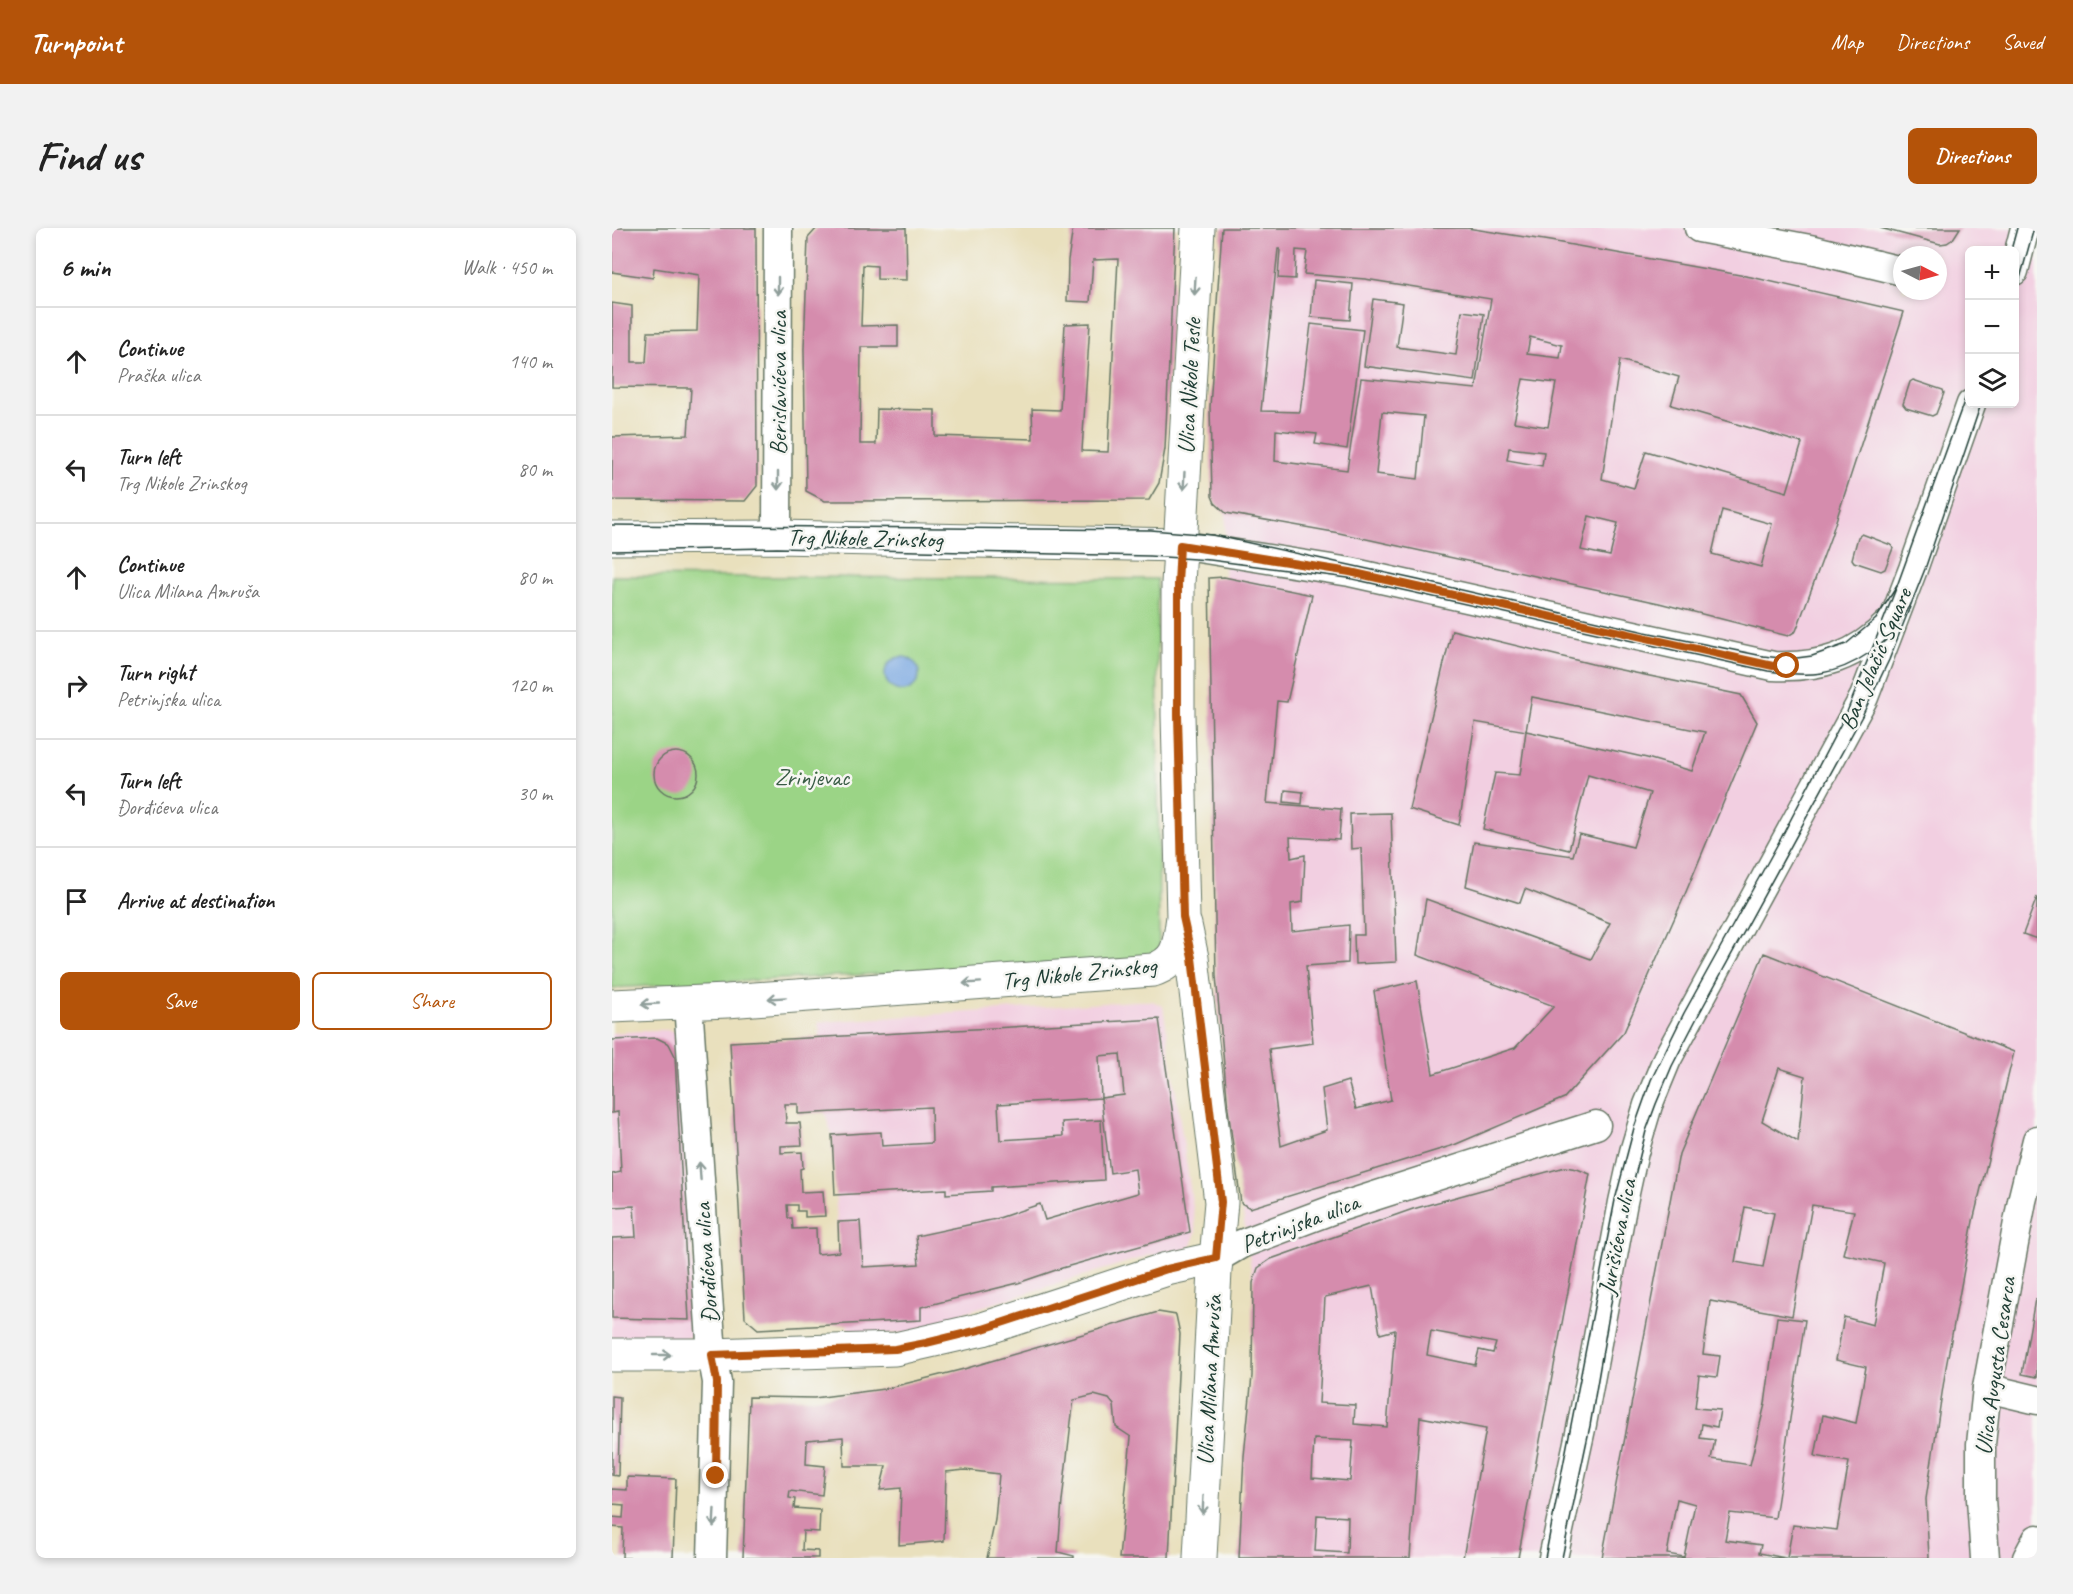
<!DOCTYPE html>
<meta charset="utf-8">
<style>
body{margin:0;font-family:Caveat,sans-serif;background:#f2f2f2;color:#222}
.controls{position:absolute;right:18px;top:18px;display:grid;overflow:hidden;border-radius:9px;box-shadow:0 3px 9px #0003}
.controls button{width:54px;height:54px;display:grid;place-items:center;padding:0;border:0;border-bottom:2px solid #e0e0e0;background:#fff;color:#222;font:30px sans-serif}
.compass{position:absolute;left:1281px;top:18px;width:54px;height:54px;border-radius:50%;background:#fff;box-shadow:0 3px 9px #0003;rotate:96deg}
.stop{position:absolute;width:18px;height:18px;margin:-14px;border:4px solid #b45309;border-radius:50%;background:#fff}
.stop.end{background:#b45309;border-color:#fff;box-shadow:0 2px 6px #0008}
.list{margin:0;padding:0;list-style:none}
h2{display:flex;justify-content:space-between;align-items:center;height:78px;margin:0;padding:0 24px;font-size:26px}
h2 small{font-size:20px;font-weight:400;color:#767676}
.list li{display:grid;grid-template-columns:39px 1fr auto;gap:18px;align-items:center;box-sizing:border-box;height:108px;padding:0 24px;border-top:2px solid #e0e0e0}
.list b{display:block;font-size:22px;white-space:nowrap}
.list p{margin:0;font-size:20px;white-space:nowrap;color:#767676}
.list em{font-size:20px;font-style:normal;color:#767676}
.actions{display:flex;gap:12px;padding:18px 24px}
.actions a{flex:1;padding:14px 0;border:2px solid #b45309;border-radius:9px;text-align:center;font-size:21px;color:#b45309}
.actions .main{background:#b45309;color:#fff}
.icon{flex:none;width:33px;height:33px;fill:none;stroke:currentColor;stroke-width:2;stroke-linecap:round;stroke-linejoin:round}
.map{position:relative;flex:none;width:1425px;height:1330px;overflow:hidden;border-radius:9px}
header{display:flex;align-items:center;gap:36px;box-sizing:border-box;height:84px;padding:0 30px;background:#b45309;color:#fff}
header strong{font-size:28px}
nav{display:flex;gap:33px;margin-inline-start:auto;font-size:21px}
.intro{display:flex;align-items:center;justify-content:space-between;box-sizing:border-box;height:144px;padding:0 36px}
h1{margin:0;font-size:42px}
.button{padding:15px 27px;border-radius:9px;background:#b45309;color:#fff;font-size:21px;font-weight:700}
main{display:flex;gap:36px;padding:0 36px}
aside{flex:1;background:#fff;border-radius:9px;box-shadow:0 3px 9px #0003}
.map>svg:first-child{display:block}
.built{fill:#f2cfe1;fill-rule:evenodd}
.green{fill:#9bd486;stroke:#5d885d;stroke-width:1.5}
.water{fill:#77a6e1;stroke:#4b728a;stroke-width:1.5}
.building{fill:#d58cad;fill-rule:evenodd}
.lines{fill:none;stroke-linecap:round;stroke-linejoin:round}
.street-casing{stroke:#667664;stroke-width:31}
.secondary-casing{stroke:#667664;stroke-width:35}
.street{stroke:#fff;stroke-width:28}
.secondary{stroke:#fff;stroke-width:33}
.tram{stroke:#1f3d34;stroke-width:1.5}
.oneway{stroke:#8f9e9a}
.route{stroke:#b45309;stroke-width:8}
.labels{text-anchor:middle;stroke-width:5;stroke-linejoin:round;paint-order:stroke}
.street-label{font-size:24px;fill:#1f3d34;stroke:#f6f6f2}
.park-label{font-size:24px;fill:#385b44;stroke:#f6f6f2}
</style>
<header>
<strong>Turnpoint</strong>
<nav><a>Map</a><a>Directions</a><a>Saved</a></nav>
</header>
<div class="intro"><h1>Find us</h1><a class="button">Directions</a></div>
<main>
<aside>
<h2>6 min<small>Walk · 450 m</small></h2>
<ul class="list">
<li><svg class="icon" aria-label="ahead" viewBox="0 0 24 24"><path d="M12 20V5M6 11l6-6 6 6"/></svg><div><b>Continue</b><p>Praška ulica</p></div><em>140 m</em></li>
<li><svg class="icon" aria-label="left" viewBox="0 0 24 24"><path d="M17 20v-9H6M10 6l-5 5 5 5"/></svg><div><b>Turn left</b><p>Trg Nikole Zrinskog</p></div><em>80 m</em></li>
<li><svg class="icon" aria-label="ahead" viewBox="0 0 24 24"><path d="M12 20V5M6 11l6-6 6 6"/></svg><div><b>Continue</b><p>Ulica Milana Amruša</p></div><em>80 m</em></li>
<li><svg class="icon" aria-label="right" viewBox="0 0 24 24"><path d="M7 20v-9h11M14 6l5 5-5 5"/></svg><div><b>Turn right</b><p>Petrinjska ulica</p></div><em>120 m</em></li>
<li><svg class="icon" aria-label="left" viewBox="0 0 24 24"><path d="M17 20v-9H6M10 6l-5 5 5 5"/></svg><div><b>Turn left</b><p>Đorđićeva ulica</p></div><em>30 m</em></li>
<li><svg class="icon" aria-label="arrive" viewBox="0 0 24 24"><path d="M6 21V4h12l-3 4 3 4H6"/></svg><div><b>Arrive at destination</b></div></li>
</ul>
<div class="actions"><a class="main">Save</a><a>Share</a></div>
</aside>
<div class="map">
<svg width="1425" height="1330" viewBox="0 0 1425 1330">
<rect width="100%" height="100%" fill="#f6f6f2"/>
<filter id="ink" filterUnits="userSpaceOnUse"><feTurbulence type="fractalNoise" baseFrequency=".0167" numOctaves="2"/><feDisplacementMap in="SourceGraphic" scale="12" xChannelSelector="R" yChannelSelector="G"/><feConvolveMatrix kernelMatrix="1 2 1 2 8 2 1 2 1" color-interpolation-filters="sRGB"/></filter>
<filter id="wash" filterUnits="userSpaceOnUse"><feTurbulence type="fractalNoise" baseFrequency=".008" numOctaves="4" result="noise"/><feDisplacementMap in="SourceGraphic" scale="24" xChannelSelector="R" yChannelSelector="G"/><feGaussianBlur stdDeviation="1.35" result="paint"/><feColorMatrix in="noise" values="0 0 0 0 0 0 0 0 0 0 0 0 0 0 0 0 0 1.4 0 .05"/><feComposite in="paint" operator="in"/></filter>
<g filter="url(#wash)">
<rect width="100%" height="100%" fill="#e9e0bd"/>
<!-- built -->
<g class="built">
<path d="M610,0H1425V1330H627L632,1228L640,1148L641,1055L616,881L604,748L597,350L612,349L614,285L603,275L600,268L598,179ZM1358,22H1402V176H1358ZM1290,27H1326V63H1290Z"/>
<polygon points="524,773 540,773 551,778 552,784 582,986 584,1004 580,1016 575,1021 544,1033 542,1026 350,1085 351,1092 315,1104 236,1108 234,1060 228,1044 220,907 213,885 207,794"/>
<polygon points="43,802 54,802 64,804 86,1093 78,1109 65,1112 0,1110 0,805"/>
</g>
<!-- green -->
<polygon class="green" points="0,348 545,351 547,731 0,760"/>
<!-- water -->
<circle class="water" cx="290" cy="446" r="17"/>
<g id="blocks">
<!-- building -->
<g class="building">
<polygon points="0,0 144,0 145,258 133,273 0,272 0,209 76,207 79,160 0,159 0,75 20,78 20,134 34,134 36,104 85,103 87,47 42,40 41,50 0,44"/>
<polygon points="205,0 294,0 295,52 265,51 265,38 251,37 249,98 286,97 286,119 249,119 248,216 264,216 265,181 323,182 323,208 421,211 420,181 448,182 453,96 478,95 470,223 496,224 506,31 481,32 478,74 455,73 456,32 461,0 563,0 553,221 547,255 537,272 213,273 194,263 192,121 196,10"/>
<path d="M610,0H855L938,13L1139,49L1292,84L1219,308L1184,403L1176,408L1047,375L727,305L614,285L603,275L600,268L598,179ZM666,21H668L666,50L683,51L684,22L695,23L692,46L753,51L879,71L864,161L749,150L735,242L663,233L664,202L705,206L703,216L735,221L751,102L699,96L688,184L649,183ZM918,109L950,117L948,130L915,126ZM1008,132L1067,149L1059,177L1190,215L1175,264L1034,223L1022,260L990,251ZM911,151L944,155L936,199L902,194ZM770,184L812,188L806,251L764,246ZM897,220L932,224L930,238L895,232ZM1110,282L1160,296L1149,339L1100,326ZM977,288L1006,295L998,328L969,322Z"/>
<polygon points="1268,0 1348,0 1341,11 1335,15 1328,16"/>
<polygon points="702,52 741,56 738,92 699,89"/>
<polygon points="761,71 791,75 785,119 844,127 850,83 872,86 863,153 752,138"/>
<polygon points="1301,152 1331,162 1332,165 1324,186 1320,188 1294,180 1291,176 1298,154"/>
<polygon points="1250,306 1279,317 1281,320 1273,341 1269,343 1242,334 1240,331 1246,309"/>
<polygon points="612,349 700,367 675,474 665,473 655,575 729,581 727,612 678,609 679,630 693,627 691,674 679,676 680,703 737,697 736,735 694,738 701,815 657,821 669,918 715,902 710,861 736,853 744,881 779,872 762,763 805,753 821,846 903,820 942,778 805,727 814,671 979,731 998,695 913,661 908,675 854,658 862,614 961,628 967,606 1021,619 1038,565 976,547 957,622 871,601 883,545 908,547 914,503 1035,530 1080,543 1093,504 920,469 914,503 863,494 847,597 797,581 840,402 980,436 1129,467 1145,494 1071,671 1012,804 952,870 842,917 638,980 629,975 616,881 604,748 597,350"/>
<circle cx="64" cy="546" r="22"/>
<polygon points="673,562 691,564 690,576 672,574"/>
<polygon points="779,585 784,734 743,736 742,707 752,707 749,620 739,621 738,586"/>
<polygon points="1425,669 1425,711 1411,706"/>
<path d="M1152,725L1402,824L1361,993L1334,1139L1314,1271L1317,1330H1175L1181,1297L1225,1302L1237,1234L1203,1228L1211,1187L1244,1195L1254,1139L1224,1132L1232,1089L1261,1097L1272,1035L1231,1026L1242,983L1200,977L1180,1088L1098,1073L1091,1126L1108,1128L1105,1149L1087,1147L1083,1180L1108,1182L1105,1199L1090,1196L1088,1210L1103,1212L1099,1231L1138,1237L1153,1176L1165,1089L1193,1092L1163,1290L1118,1285L1113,1312L1149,1317L1147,1325L1174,1330H990L1067,926ZM1167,840L1193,848L1186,914L1150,893ZM1133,979L1162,985L1151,1039L1123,1034ZM1065,1271L1083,1276L1072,1329L1055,1326Z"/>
<path d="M547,791L578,1004L450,1040L406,1055L309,1079V1092L146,1101L133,1090L118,814ZM508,826L512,867L489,870L498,945L523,941L526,965L433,992L428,976L384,991L304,1008L307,1036L251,1039L248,993L226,994L227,1024L205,1026L204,1000L181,1001L180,990H176L175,977H185V983H193V989L213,988L211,963L189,964L188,941L191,940L190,924L169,925V918L190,917L188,895H174L173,876H186V886L319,879L320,915L270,918L269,904L220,907L223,967L334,961V966L379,963V959L492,952L489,892L450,894L451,908L388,912L386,876L489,870L487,828Z"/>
<polygon points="45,810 57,816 63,828 77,1092 0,1090 0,1010 24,1009 22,978 0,979 0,946 9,944 6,884 0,885 0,812"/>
<path d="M953,939L965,941L978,946L906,1330H851L874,1201L808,1189L798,1330H627L632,1228L640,1148L641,1055L646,1040L659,1031L801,981ZM760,1058L768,1106L783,1102L775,1199L742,1196L743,1177L707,1175L713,1069ZM819,1103L884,1115L881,1125L867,1122L863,1137L815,1127ZM702,1211L741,1213L738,1253L700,1250ZM705,1287L736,1289L735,1325L703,1323Z"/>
<polygon points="1423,1071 1425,1071 1425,1149 1410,1146"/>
<polygon points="546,1084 564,1087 568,1106 557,1330 507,1330 519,1209 504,1199 502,1177 497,1171 482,1167 462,1172 459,1194 450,1273 446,1324 462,1328 462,1330 375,1330 383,1292 387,1246 353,1242 334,1244 332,1313 287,1317 289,1260 268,1262 274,1238 232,1238 231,1209 195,1212 194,1236 213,1238 210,1267 178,1263 177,1270 183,1271 182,1280 208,1282 207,1304 191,1303 190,1322 206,1323 206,1330 131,1330 137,1169 202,1170 272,1161 352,1141"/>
<polygon points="0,1168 8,1169 6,1248 0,1247"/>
<polygon points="15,1249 64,1251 61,1330 10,1330 11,1300 0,1299 0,1289 11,1290 12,1277 0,1276 0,1261 15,1262"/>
</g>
</g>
</g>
<g filter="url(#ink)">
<use href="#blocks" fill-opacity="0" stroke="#667664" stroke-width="1.5"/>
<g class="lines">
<defs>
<g id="street">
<polyline points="1087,0 1203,22 1290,43"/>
<polyline points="1402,43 1413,0"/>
<polyline points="165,309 166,0"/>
<path d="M568,317L738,344L1161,438C1209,440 1244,429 1278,394"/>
<polyline points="76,775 100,1127 105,1154 100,1330"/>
<polyline points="605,1030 629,1016 725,980 984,897"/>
<polyline points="1375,1160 1425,1172"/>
<polyline points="941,1330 970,1196 1011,974 1022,924 1036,877 1055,831 1252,469 1301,341 1359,176"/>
<polyline points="1373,1330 1369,1271 1369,1216 1375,1160 1410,973 1425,912"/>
<polyline points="1415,1330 1425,1311"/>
</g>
<g id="secondary">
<polyline points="0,310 165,309 568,317"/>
<polyline points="573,697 580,730 609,974 603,1043 588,1330"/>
<path d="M0,778L115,773L541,742C568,733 567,715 571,689L566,487V356L586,0"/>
<polyline points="0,1127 100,1127 283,1121 371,1101 555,1041 605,1030"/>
</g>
</defs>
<!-- street casing -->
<use href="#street" class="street-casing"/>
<!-- secondary casing -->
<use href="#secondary" class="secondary-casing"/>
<!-- street -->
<use href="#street" class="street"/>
<!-- secondary -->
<use href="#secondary" class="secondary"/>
<!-- tram -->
<g class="tram">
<polyline points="1399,22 1405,0"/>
<polyline points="1402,72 1422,0"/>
<polyline points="0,297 539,302 601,307 806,352 1033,404 1151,428 1177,431 1200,428 1234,416 1264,391 1285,358"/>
<path d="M0,323L165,320L537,328L598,332L736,350L1156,443C1196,449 1222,449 1257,425C1265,419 1275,413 1282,404C1288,396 1293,385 1298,376"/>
<polyline points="933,1330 1003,972 1022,900 1039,852 1072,785 1169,610 1235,484 1285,358 1358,157"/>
<polyline points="950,1330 978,1198 1016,976 1034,903 1044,876 1060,838 1087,786 1250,488 1277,432 1313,341 1369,176"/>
</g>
</g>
<!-- one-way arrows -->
<defs><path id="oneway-shaft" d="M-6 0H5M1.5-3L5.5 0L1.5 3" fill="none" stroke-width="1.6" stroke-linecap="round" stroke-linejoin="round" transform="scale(1.5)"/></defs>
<g class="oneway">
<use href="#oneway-shaft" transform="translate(166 58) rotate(90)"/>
<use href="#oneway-shaft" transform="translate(583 58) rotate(93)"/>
<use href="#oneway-shaft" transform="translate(166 253) rotate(90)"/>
<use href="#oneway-shaft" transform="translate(572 253) rotate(93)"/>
<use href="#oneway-shaft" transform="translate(360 755) rotate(176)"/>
<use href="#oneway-shaft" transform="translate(165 770) rotate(176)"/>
<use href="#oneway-shaft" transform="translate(38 776) rotate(177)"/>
<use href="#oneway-shaft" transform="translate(88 943) rotate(-94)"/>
<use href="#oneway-shaft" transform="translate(50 1127)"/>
<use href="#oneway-shaft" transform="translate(591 1277) rotate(93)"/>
<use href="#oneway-shaft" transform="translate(102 1290) rotate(93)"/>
</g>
</g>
<g class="lines" filter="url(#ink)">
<!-- route -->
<polyline class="route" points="104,1248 105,1154 100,1127 283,1121 314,1115 371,1101 555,1041 604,1030 609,974 580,730 571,689 566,487 566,356 568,317 738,344 1161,438 1175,438"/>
</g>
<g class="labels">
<!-- street labels -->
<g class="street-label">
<text transform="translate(166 155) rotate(-90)" y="8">Berislavićeva ulica</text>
<text transform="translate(577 158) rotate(-87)" y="8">Ulica Nikole Tesle</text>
<text transform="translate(253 310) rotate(1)" y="8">Trg Nikole Zrinskog</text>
<text transform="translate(1263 431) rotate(-67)" y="8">Ban Jelačić Square</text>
<text transform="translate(467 745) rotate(-6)" y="8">Trg Nikole Zrinskog</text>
<text transform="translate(688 995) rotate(-21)" y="8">Petrinjska ulica</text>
<text transform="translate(1005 1009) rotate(-79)" y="8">Jurišićeva ulica</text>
<text transform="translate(94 1035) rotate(-94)" y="8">Đorđićeva ulica</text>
<text transform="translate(1383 1138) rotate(-82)" y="8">Ulica Augusta Cesarca</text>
<text transform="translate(597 1152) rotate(-87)" y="8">Ulica Milana Amruša</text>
</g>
<!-- park labels -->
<g class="park-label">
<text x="200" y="557">Zrinjevac</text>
</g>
</g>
</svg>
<div class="controls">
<button>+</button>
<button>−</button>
<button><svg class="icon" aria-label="layers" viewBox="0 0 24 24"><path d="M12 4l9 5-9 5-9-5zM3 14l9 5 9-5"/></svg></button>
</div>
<svg class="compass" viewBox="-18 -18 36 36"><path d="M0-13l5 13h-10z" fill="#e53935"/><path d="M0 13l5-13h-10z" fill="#767676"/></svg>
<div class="stop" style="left:1175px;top:438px"></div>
<div class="stop end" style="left:104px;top:1248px"></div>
</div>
</main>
